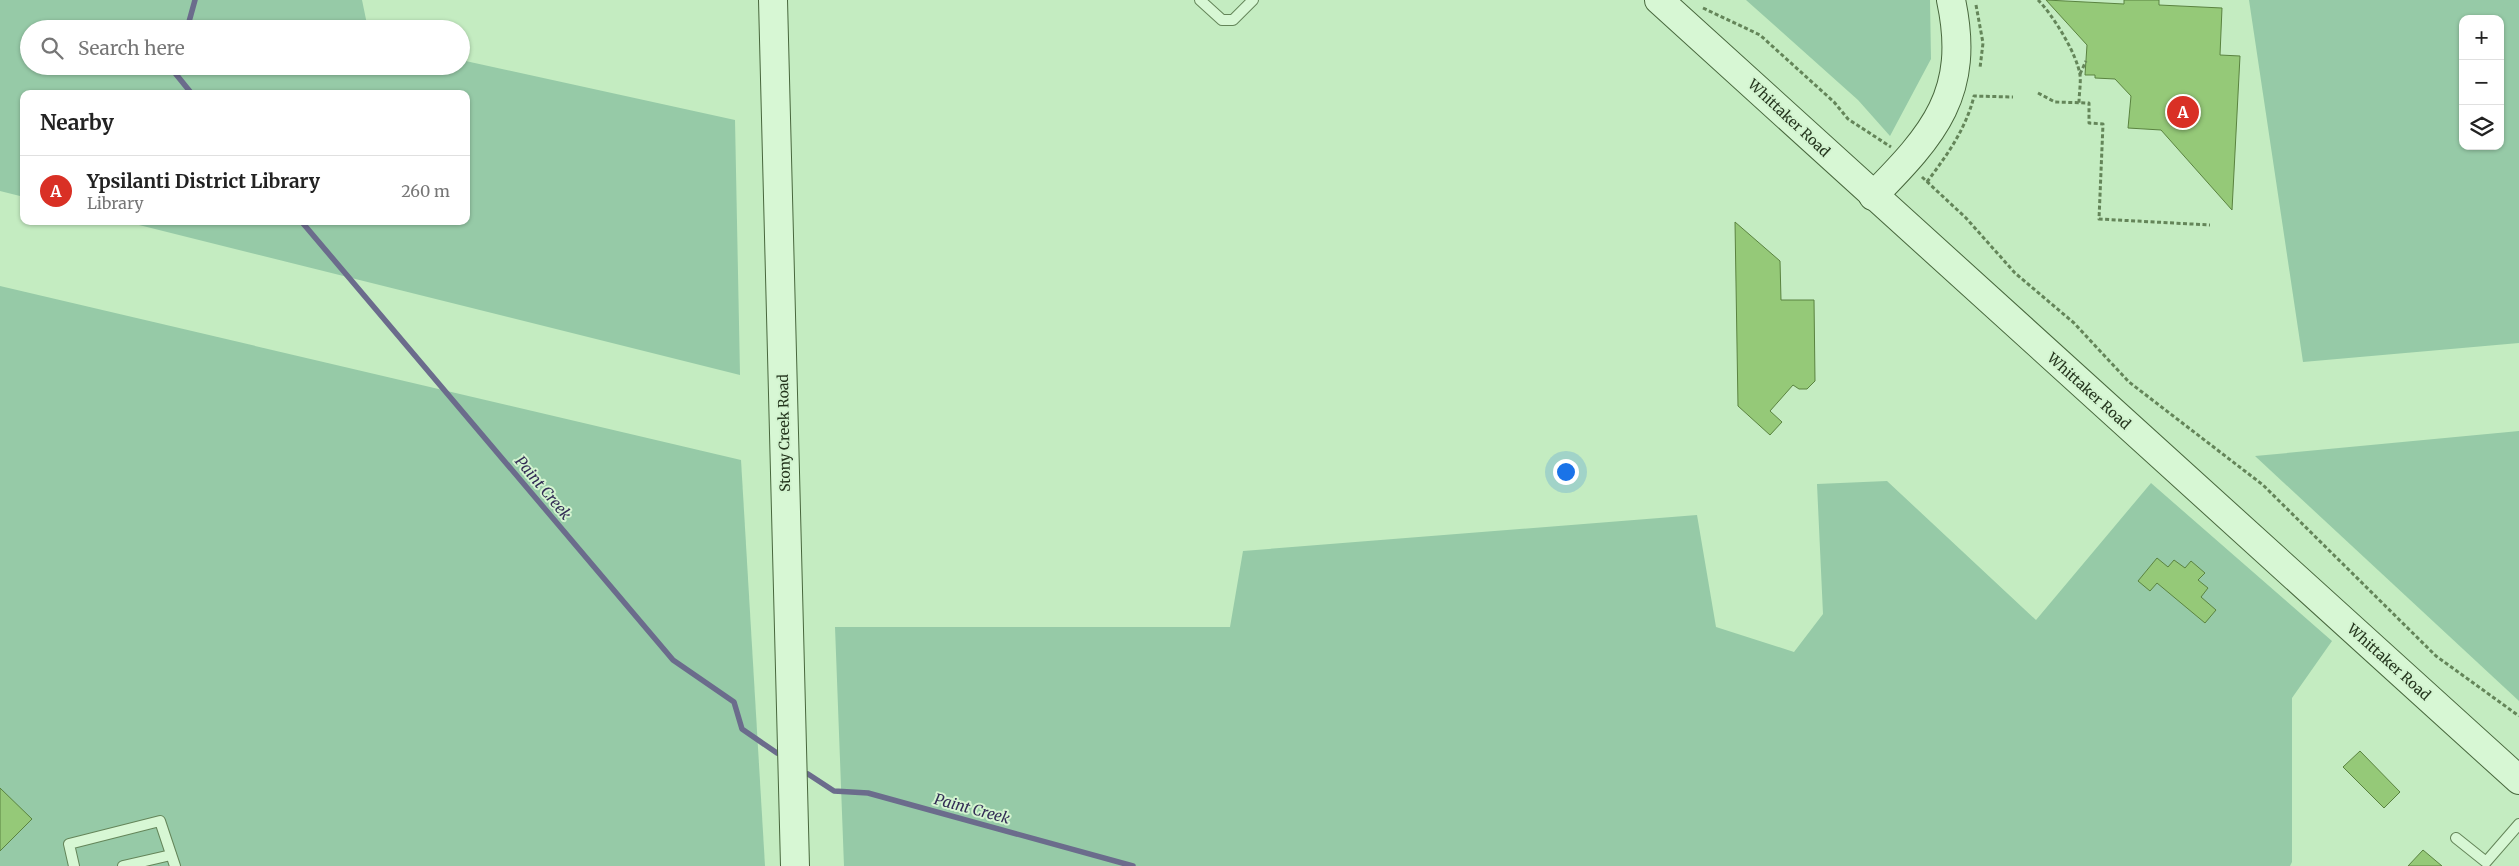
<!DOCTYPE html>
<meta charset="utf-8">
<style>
body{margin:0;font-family:Merriweather,serif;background:#f2f2f2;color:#222}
.controls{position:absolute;right:15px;top:15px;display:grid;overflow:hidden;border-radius:10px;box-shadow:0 1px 4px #0004}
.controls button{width:45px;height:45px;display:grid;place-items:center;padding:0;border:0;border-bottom:1px solid #e0e0e0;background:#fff;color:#222;font:25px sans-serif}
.you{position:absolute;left:1565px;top:471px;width:18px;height:18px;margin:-12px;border:4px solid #fff;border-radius:50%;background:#1a73e8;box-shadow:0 0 0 8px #1a73e833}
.badge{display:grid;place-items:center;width:32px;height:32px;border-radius:50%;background:#d93025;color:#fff;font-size:16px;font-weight:700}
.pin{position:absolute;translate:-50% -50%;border:2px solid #fff;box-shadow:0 1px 5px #0006}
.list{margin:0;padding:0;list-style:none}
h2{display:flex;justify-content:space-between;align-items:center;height:65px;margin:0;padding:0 20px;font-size:21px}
h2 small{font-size:16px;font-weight:400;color:#767676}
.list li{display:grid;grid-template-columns:32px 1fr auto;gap:15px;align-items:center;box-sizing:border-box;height:70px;padding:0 20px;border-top:1px solid #e0e0e0}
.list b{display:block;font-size:19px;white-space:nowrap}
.list p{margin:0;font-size:16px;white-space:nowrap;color:#767676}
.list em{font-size:16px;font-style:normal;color:#767676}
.icon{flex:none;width:28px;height:28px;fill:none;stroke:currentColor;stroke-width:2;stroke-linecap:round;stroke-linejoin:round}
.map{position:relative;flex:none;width:2519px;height:866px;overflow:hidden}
.search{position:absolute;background:#fff;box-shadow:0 1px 4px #0004;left:20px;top:20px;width:450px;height:55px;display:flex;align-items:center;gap:12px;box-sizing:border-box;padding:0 18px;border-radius:28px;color:#767676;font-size:19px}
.panel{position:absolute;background:#fff;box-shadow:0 1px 4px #0004;left:20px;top:90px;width:450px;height:135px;border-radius:10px}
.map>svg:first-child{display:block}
.green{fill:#96caa7;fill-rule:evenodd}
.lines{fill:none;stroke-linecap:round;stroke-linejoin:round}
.stream{stroke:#6b6c8c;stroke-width:5.5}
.building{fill:#95c978;stroke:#5a8340}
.lane-casing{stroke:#648559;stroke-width:12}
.secondary-casing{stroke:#48673d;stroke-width:30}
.path{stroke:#648559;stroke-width:3;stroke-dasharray:4 2.5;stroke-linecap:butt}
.lane{stroke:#d7f7d4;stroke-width:10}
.secondary{stroke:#d7f7d4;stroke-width:28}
.labels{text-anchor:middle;stroke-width:4;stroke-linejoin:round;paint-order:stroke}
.street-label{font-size:14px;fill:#24351d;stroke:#d3f4d0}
.water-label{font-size:15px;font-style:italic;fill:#332d55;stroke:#d3f4d0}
</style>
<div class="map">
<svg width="2519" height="866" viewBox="0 0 2519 866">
<rect width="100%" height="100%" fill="#c4ecc1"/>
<!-- green -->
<g class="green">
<polygon points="0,0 362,0 368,29 29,29 29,66 461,66 461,60 735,120 740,375 123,221 466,221 466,94 24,94 24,197 0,191"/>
<polygon points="1746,0 1930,0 1931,59 1890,136 1858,100"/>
<path d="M2249,0H2519V343L2303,362ZM2463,19H2500V146H2463Z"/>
<polygon points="0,286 741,460 765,866 0,866"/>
<polygon points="2519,431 2519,701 2255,456"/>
<polygon points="1887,481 2036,620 2151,483 2332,641 2292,698 2292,862 2290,866 844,866 835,627 1230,627 1243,551 1697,515 1716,627 1794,652 1823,614 1817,484"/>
</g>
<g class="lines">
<!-- stream -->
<g class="stream">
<polyline points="187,29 195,0"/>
<polyline points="177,66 175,73 192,94"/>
<polyline points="301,221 673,660 734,702 742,729 777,753"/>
<polyline points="808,774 834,791 868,793 1133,866"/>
</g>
</g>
<!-- building -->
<g class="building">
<polygon points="2046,0 2124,4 2124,0 2159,0 2159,5 2222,8 2220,55 2240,56 2232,210 2161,130 2128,128 2131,96 2115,79 2095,78 2095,75 2085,75 2087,45"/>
<polygon points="1735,222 1780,261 1781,300 1814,300 1815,381 1807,389 1799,389 1793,385 1770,411 1782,422 1770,435 1738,406"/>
<polygon points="2157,558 2168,567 2174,560 2185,568 2191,561 2205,573 2198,580 2208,588 2201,597 2216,610 2205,623 2157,583 2150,591 2138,581"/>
<polygon points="2360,751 2400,792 2384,808 2343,767"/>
<polygon points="0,788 32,819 0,851"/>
<polygon points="2423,850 2442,866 2408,866"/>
</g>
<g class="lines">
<defs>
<g id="lane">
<polyline points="1200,0 1222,20 1233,20 1253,0"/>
<polyline points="2456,838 2486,862 2519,824"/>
<polyline points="74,866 69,844 160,821 175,866"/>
<polyline points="123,866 171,855"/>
</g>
<g id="secondary">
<polyline points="773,0 795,866"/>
<polyline points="1659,0 2519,780"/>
<path d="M1873,196C1934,134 1971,93 1951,0"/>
</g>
</defs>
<!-- lane casing -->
<use href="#lane" class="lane-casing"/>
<!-- secondary casing -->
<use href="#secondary" class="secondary-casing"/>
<!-- path -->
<g class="path">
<path d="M2038,0C2053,15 2077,54 2080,75C2081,84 2079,94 2079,103"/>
<polyline points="1976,5 1983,43 1980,68"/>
<polyline points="1703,8 1760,35 1834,102 1848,119 1891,147"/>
<polyline points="2080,74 2086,61"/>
<polyline points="2038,93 2055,102 2089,103 2089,123 2103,124 2099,219 2210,225"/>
<polyline points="1922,177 1966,218 2015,273 2074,323 2129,382 2263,485 2436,656 2519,716"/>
<path d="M1927,182C1947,155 1966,129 1974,96L2013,97"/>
</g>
<!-- lane -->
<use href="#lane" class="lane"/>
<!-- secondary -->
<use href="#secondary" class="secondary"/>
</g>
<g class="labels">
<!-- street labels -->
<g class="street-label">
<text transform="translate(1789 118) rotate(43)" y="5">Whittaker Road</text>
<text transform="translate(2089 391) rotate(42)" y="5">Whittaker Road</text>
<text transform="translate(784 433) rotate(-91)" y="5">Stony Creek Road</text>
<text transform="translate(2389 662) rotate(42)" y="5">Whittaker Road</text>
</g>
<!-- water labels -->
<g class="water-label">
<text transform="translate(543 488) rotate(50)" y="5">Paint Creek</text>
<text transform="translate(972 809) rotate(15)" y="5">Paint Creek</text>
</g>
</g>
</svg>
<div class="controls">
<button>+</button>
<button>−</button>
<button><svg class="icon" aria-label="layers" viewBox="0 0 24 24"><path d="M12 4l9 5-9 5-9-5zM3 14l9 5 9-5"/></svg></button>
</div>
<div class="you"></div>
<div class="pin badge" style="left:2183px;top:112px">A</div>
<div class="search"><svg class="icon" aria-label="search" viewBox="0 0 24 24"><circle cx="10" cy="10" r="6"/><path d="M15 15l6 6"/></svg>Search here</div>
<section class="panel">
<h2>Nearby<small></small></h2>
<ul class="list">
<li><span class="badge">A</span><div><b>Ypsilanti District Library</b><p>Library</p></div><em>260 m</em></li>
</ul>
</section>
</div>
